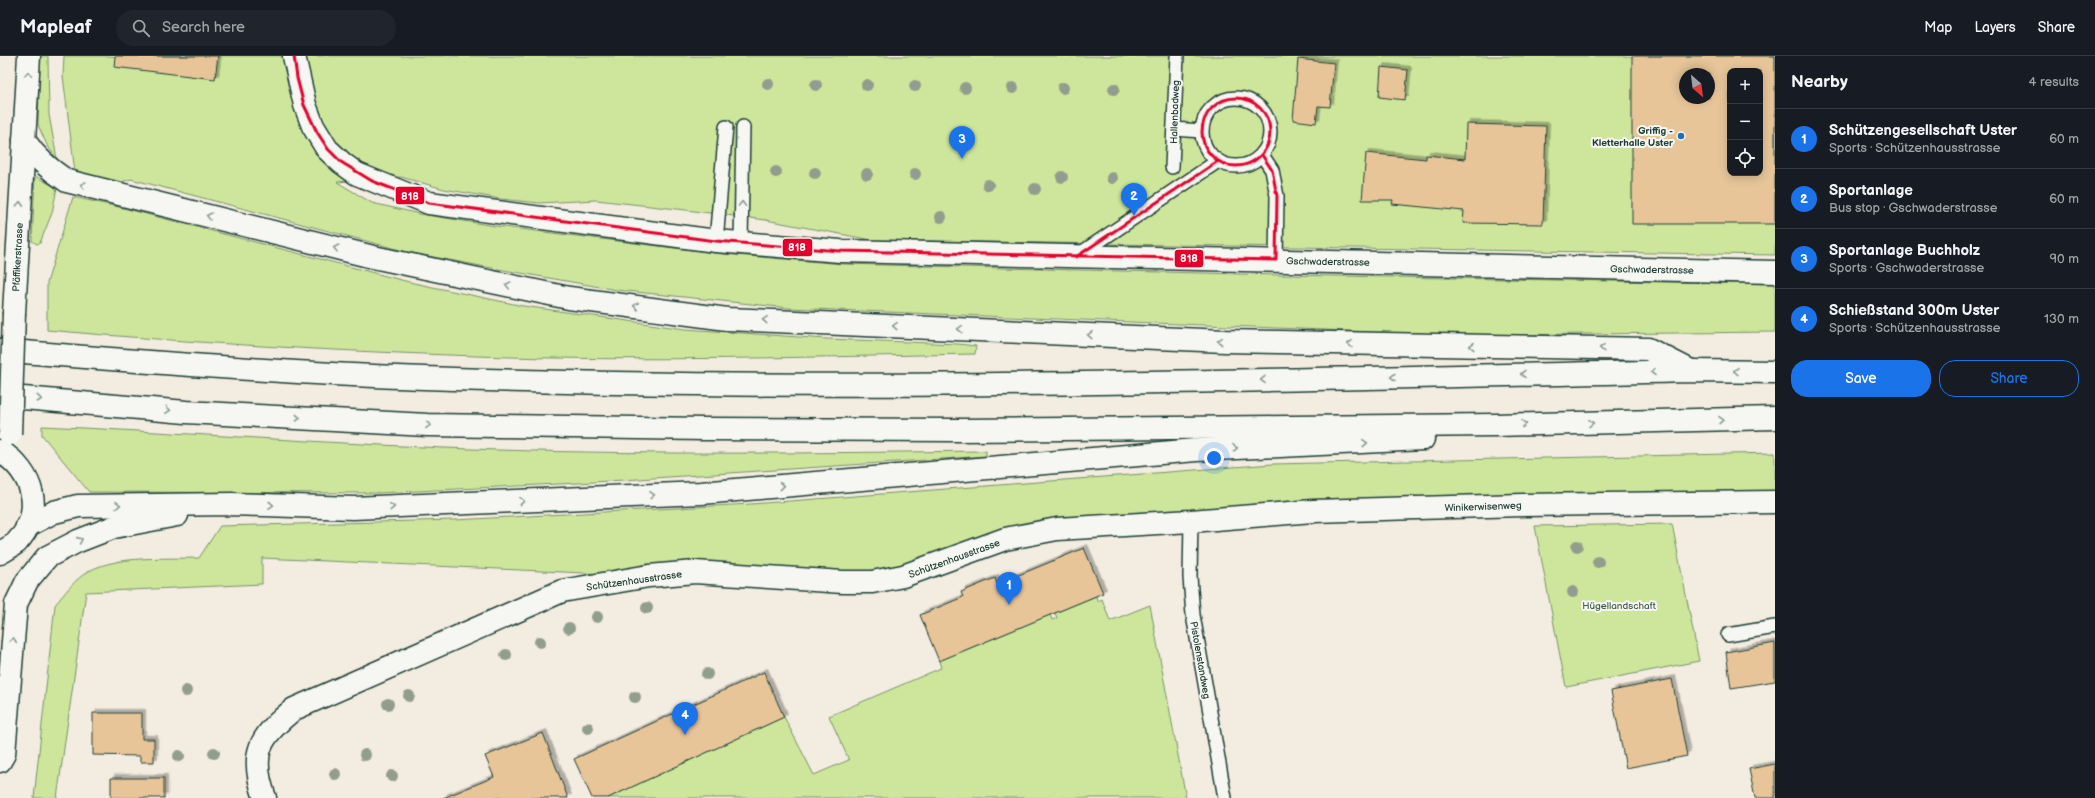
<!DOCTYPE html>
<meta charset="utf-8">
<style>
body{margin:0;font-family:"Balsamiq Sans",sans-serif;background:#20242c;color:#f1f3f6}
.controls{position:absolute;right:12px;top:12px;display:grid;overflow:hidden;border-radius:8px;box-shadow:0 2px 10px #0003}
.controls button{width:36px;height:36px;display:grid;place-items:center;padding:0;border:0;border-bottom:1px solid #363941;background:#171b24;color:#f1f3f6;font:20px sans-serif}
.compass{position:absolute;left:1679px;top:12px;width:36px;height:36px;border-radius:50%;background:#171b24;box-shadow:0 2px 10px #0003;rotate:152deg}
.you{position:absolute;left:1214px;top:402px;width:14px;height:14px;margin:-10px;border:3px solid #fff;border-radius:50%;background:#1a73e8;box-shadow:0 0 0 6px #1a73e833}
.badge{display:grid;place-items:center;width:26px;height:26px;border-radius:50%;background:#1a73e8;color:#fff;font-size:13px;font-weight:700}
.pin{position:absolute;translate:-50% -33px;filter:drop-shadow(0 1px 2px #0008)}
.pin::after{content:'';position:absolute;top:21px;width:14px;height:12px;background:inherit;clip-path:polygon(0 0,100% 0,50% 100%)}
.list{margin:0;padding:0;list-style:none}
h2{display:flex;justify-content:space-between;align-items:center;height:52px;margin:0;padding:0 16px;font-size:17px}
h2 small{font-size:13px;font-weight:400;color:#9ea1a6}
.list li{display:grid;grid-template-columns:26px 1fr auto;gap:12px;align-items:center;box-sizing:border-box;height:60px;padding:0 16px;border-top:1px solid #363941}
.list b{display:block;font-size:15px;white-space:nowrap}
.list p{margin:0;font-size:13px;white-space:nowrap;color:#9ea1a6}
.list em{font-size:13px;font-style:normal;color:#9ea1a6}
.actions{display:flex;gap:8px;padding:12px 16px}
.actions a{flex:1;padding:9px 0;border:1px solid #1a73e8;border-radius:16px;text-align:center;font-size:14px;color:#1a73e8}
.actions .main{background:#1a73e8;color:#fff}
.icon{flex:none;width:22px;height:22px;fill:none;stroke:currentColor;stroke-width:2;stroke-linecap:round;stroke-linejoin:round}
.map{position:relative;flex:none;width:1775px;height:742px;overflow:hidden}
header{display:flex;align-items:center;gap:24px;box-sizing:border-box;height:56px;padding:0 20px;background:#171b24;border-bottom:1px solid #363941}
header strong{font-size:19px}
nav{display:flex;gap:22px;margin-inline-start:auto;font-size:14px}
.search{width:280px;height:36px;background:#20242c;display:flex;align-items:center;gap:10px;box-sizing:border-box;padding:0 14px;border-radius:22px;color:#9ea1a6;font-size:15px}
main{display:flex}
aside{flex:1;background:#171b24}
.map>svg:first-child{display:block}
.green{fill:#cee69c;stroke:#769268;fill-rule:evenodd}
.building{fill:#e7c599;stroke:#1f3d34;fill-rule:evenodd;filter:url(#shadow)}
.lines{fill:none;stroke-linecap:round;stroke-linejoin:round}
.lane-casing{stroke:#1f3d34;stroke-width:16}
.street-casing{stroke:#1f3d34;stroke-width:25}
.secondary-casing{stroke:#1f3d34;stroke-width:25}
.highway-casing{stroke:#1f3d34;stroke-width:25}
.lane{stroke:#f6f6f2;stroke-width:13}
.street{stroke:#f6f6f2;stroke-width:22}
.secondary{stroke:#f6f6f2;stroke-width:22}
.highway{stroke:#f6f6f2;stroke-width:22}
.secondary-bridge-casing{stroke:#1f3d34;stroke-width:25;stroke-linecap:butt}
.secondary-bridge{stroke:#f6f6f2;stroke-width:22}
.bus-1-casing{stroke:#f6f6f2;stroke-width:6}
.bus-1{stroke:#e4002b;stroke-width:3}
.tree{fill:#929e8d}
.oneway{stroke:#8a9a93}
.poi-dot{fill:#1f6fb2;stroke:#f6f6f2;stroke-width:1.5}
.labels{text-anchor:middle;stroke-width:4;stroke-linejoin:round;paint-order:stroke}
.street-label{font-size:10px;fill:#1f3d34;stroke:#f6f6f2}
.poi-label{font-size:10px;font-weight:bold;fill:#1f3d34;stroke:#f6f6f2;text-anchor:end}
.park-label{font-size:10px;fill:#425f49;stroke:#f6f6f2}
.line-badge{stroke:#f6f6f2;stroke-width:1.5}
.badge-label{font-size:11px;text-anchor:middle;font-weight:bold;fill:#fff}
</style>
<header>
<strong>Mapleaf</strong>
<div class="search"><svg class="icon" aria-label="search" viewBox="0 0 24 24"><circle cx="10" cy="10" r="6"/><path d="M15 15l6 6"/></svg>Search here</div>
<nav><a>Map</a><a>Layers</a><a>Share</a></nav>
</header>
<main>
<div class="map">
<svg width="1775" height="742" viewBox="0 0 1775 742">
<defs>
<filter id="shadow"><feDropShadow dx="3.5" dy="-3.5" stdDeviation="0" flood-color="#0004"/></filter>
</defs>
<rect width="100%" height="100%" fill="#f3ece0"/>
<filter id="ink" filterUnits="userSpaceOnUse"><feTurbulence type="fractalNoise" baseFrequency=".025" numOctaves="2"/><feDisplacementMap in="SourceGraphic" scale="8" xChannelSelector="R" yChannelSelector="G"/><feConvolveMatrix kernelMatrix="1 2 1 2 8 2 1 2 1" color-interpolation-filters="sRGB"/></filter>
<g filter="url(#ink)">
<!-- green -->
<g class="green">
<polygon points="40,0 48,0 49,59 57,103 47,89 38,69"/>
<path d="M64,0H1775V199L872,184L766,164L686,154L596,144L539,147L501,143L444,133L401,121L337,126L372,147L420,158L495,170L723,198L843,208L1279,219L1775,228V276L1490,279L1374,276L789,252L617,234L481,210L408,196L131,123L118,127L75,116L63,20ZM1730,15H1760V117H1730ZM1685,18H1709V42H1685Z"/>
<polygon points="35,120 57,132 52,157 40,187 37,188 32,185"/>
<path d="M73,141L123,152L409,226L523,250L685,273L827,283L958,288L976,290L975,298C809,301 642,306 476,300C333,295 190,287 47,274V227Z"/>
<path d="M42,370C194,377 345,389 497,394C660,399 823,397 986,395V400L578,427L377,437L89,436L42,379Z"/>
<path d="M1775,397V446L1057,473L903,520H649L262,502V528L86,536L57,742H34L55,549C65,537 75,523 89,515C119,499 165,503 199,502L220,470L455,464L751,448L1273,408Z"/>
<polygon points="1672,468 1699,605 1566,631 1535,470"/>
<polygon points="1096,540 1097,545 1102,543 1110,565 1150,549 1186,742 608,742 784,661 814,719 849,704 829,660 941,612 939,605 1050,559 1052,564 1057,562 1055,557"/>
</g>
<!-- building -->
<g class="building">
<polygon points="115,0 218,0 215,23 114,11"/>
<path d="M1632,0H1775V168H1632ZM1730,15H1760V117H1730ZM1685,18H1709V42H1685Z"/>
<polygon points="1298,3 1334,7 1330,51 1318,50 1316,67 1293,64"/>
<polygon points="1381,11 1408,14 1405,44 1379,41"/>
<polygon points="1466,68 1546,70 1543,168 1463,167 1464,155 1392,148 1393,144 1362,144 1366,97 1426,103 1426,99 1465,103"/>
<polygon points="1084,492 1103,537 939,605 920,559 963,541 961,536 995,522 997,528"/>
<polygon points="1775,587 1775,625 1731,632 1726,596"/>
<polygon points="764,616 784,661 608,742 592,742 574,703"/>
<polygon points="1672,623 1687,700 1626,712 1611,635"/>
<polygon points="93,657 142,657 142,683 154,683 154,706 140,706 140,700 93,699"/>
<polygon points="543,677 568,742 443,742 494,721 485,700"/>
<polygon points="1775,708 1775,742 1755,742 1749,713"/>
<rect x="111" y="722" width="53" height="20"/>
</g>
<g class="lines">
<defs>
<g id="lane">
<circle cx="1236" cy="76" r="34"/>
<polyline points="1174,73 1201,75"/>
<polyline points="1262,99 1272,114 1277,140 1276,204"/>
<polyline points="1172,111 1177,0"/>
<polyline points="716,185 726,71"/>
<polyline points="741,187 743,71"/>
<polyline points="1077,200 1218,105"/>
<polyline points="1191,465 1190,521 1193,559 1225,742"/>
<polyline points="1728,579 1775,571"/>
</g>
<g id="street">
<polyline points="294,0 305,49 313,70 327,93 342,107 357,118 429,147 716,185 840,195 1775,216"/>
<path d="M265,742C249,698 259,681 294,653L562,535L649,520L695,516L843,526H872L903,520L1005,483L1057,473L1191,465L1313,455L1522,449L1775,446"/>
</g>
<g id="secondary">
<polyline points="14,257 29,0"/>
<path d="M0,395C33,416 46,456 16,487C11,491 5,494 0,497"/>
</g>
<g id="highway">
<path d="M24,84C36,102 49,113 67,125L373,201L569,242L727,263L1225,285L1648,293L1689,314"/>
<path d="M0,294C141,306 283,317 424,322C846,337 1270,324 1692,315L1775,316"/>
<polyline points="0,340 186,356 427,369 705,373 958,374 1496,369 1775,362"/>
<polyline points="27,470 54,456 78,450 232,448 353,452 701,437 1196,394 1423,383"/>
<polyline points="0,705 4,698 16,548 27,525 47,501 78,485 114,471 177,459"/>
</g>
</defs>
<!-- lane casing -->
<use href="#lane" class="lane-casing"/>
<!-- street casing -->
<use href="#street" class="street-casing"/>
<!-- secondary casing -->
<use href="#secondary" class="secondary-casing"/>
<!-- highway casing -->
<use href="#highway" class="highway-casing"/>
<!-- lane -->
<use href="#lane" class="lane"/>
<!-- street -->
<use href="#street" class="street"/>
<!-- secondary -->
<use href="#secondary" class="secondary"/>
<!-- highway -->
<use href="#highway" class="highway"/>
<defs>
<polyline id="secondary-bridge" points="10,378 14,257"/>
</defs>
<!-- secondary-bridge casing -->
<use href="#secondary-bridge" class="secondary-bridge-casing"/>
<!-- secondary-bridge -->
<use href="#secondary-bridge" class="secondary-bridge"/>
<defs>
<g id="bus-1">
<polyline points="294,0 297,22 304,49 317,76 328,93 341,106 372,125 429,147 716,185 840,195 1276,204 1277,140 1272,114 1262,99"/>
<circle cx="1236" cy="76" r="34"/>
<polyline points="1076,201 1218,105"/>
</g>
</defs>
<!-- bus-1 casing -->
<use href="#bus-1" class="bus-1-casing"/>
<!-- bus-1 -->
<use href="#bus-1" class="bus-1"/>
</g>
<!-- trees -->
<g class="tree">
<circle cx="768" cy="28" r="6"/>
<circle cx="816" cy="29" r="6"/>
<circle cx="867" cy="29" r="6"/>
<circle cx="915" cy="30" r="6"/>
<circle cx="965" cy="32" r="6"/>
<circle cx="1013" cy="32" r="6"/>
<circle cx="1063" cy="32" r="6"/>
<circle cx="1114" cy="33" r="6"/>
<circle cx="776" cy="116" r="6"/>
<circle cx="815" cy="117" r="6"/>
<circle cx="867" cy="118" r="6"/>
<circle cx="915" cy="118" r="6"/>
<circle cx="1062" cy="121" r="6"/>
<circle cx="1112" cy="122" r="6"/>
<circle cx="988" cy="129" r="6"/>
<circle cx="1035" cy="133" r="6"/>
<circle cx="941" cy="161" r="6"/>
<circle cx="1577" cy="490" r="6"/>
<circle cx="1598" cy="506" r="6"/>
<circle cx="1573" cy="536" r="6"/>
<circle cx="647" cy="552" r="6"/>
<circle cx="597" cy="561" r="6"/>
<circle cx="569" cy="572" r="6"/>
<circle cx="540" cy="586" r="6"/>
<circle cx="506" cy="599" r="6"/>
<circle cx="707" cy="618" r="6"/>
<circle cx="186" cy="635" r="6"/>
<circle cx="409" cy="640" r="6"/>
<circle cx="635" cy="641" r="6"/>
<circle cx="388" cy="648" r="6"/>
<circle cx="588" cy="672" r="6"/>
<circle cx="214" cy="697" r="6"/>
<circle cx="365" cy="699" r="6"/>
<circle cx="179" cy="700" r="6"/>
<circle cx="335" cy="718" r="6"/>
<circle cx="392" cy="720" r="6"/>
</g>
<!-- one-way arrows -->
<defs><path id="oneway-chevron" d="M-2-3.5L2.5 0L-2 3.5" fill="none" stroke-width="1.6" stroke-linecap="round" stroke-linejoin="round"/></defs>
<g class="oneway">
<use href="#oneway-chevron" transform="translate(28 18) rotate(-87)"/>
<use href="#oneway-chevron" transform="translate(83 129) rotate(-166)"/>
<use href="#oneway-chevron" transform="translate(20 148) rotate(-87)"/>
<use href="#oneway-chevron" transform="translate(742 148) rotate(-89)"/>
<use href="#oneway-chevron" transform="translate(209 160) rotate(-166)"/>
<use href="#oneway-chevron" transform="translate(336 192) rotate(-166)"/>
<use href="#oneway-chevron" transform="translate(508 229) rotate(-168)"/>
<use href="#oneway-chevron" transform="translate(636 250) rotate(-172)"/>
<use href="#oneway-chevron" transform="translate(765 264) rotate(-177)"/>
<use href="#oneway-chevron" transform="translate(895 270) rotate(-177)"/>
<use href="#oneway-chevron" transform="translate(960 273) rotate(-177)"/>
<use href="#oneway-chevron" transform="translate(1090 279) rotate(-177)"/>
<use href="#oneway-chevron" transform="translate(1220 285) rotate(-178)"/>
<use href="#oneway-chevron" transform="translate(1350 288) rotate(-179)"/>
<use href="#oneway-chevron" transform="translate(1472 290) rotate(-179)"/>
<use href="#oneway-chevron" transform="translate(1602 292) rotate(-179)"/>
<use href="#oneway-chevron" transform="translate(1736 315) rotate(-179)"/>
<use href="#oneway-chevron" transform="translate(1653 316) rotate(179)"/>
<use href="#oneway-chevron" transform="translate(1523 318) rotate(179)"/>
<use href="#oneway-chevron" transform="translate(1393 321) rotate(179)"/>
<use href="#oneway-chevron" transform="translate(1263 324) rotate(179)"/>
<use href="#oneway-chevron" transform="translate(39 343) rotate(5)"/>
<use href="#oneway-chevron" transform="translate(168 354) rotate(5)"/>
<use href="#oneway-chevron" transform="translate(298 362) rotate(3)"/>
<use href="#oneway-chevron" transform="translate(1721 364) rotate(-1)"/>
<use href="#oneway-chevron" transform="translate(1591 367) rotate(-1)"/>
<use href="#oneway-chevron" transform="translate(1524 368) rotate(-1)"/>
<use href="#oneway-chevron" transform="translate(428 369) rotate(2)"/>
<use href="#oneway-chevron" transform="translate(1365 387) rotate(-3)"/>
<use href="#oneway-chevron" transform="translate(1235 392) rotate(-3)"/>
<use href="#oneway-chevron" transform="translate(782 430) rotate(-5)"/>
<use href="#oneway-chevron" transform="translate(652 439) rotate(-3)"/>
<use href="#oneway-chevron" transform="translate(522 445) rotate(-3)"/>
<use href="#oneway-chevron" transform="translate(118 449) rotate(-1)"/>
<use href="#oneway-chevron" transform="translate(271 449) rotate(2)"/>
<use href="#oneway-chevron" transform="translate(392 451) rotate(-3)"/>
<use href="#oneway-chevron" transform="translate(80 484) rotate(-24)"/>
<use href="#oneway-chevron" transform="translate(13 584) rotate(-85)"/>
</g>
</g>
<!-- markers -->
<circle class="poi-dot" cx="1681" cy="80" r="4"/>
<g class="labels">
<!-- street labels -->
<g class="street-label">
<text transform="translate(1174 56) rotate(-88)" y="4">Hallenbadweg</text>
<text transform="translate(17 201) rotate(-87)" y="4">Pfäffikerstrasse</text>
<text transform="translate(1328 205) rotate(1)" y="4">Gschwaderstrasse</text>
<text transform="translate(1652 213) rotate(1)" y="4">Gschwaderstrasse</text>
<text transform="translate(1483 450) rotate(-2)" y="4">Winikerwisenweg</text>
<text transform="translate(954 502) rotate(-20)" y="4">Schützenhausstrasse</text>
<text transform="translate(634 524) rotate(-8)" y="4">Schützenhausstrasse</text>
<text transform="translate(1201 604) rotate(80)" y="4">Pistolenstandweg</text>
</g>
<!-- poi labels -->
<g class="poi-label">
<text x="1673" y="78">Griffig -<tspan x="1673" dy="12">Kletterhalle Uster</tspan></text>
</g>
<!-- park labels -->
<g class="park-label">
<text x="1619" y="553">Hügellandschaft</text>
</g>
</g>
<g class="line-badge">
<rect x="395" y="130" width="30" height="19" rx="4" fill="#e4002b"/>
<rect x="782" y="182" width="31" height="19" rx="4" fill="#e4002b"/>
<rect x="1174" y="193" width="30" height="19" rx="4" fill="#e4002b"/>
</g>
<g class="badge-label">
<text x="410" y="144">818</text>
<text x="797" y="195">818</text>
<text x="1189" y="206">818</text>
</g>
</svg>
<div class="controls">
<button>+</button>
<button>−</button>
<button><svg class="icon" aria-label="locate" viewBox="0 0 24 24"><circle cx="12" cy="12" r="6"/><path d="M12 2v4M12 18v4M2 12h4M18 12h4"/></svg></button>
</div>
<svg class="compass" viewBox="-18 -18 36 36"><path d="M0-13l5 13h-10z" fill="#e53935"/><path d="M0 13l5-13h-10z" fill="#9ea1a6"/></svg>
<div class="you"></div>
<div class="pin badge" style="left:1009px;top:549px">1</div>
<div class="pin badge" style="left:1134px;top:160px">2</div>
<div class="pin badge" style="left:962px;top:103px">3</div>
<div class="pin badge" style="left:685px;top:679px">4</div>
</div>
<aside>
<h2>Nearby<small>4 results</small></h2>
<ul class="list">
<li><span class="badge">1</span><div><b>Schützengesellschaft Uster</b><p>Sports · Schützenhausstrasse</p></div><em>60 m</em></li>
<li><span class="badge">2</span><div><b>Sportanlage</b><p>Bus stop · Gschwaderstrasse</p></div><em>60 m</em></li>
<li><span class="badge">3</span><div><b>Sportanlage Buchholz</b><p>Sports · Gschwaderstrasse</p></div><em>90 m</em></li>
<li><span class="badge">4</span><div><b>Schießstand 300m Uster</b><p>Sports · Schützenhausstrasse</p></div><em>130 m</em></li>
</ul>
<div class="actions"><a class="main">Save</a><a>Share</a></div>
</aside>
</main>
